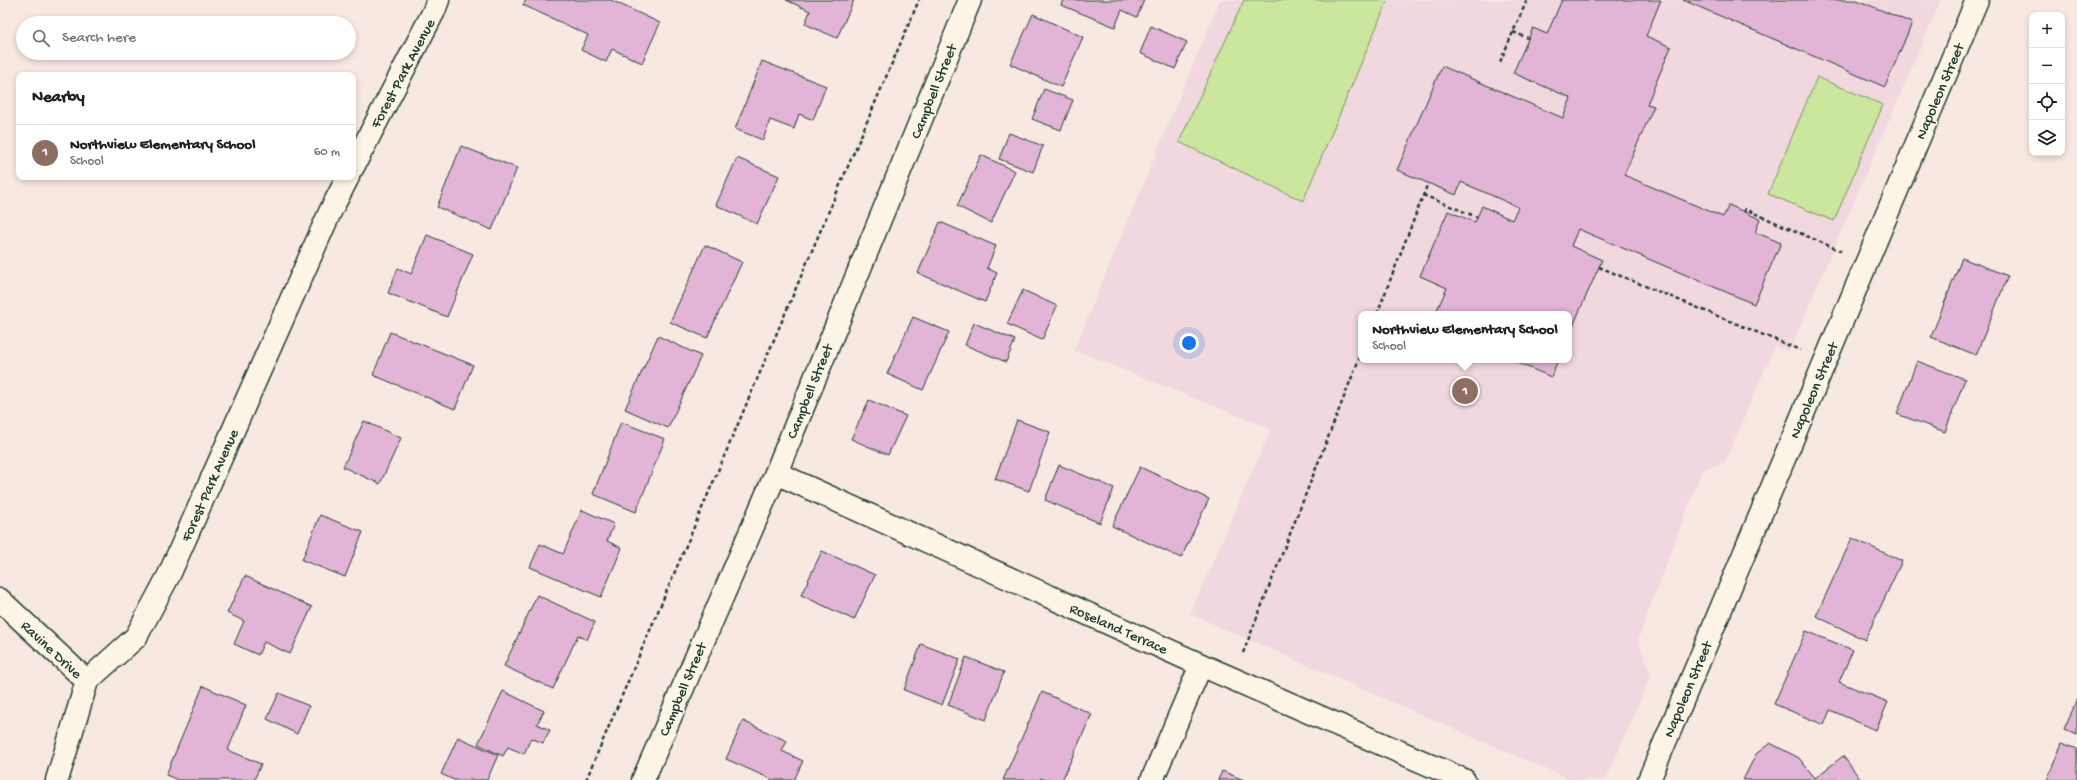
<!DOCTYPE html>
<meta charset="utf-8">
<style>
body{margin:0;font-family:"Gochi Hand",sans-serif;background:#f6f6f6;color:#202124}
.controls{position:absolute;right:12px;top:12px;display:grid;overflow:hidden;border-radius:8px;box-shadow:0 2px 6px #0003}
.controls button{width:36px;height:36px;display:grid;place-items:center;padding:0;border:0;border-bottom:1px solid #e0e0e0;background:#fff;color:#202124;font:20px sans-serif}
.you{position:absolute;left:1189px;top:343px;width:14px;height:14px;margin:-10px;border:3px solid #fff;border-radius:50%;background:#1a73e8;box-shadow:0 0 0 6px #1a73e833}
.badge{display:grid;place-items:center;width:26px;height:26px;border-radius:50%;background:#7c3aed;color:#fff;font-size:13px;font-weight:700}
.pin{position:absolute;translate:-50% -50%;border:2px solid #fff;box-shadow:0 1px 4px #0006}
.popup{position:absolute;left:1358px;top:311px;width:214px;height:52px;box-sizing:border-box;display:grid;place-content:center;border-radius:8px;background:#fff;filter:drop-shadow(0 1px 3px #0005);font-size:13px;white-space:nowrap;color:#757577}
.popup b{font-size:15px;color:#202124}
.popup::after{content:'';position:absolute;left:50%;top:100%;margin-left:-8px;border:8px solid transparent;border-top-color:#fff}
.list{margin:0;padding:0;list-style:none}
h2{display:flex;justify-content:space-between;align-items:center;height:52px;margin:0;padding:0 16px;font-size:17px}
h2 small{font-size:13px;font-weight:400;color:#757577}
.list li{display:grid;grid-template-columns:26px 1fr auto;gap:12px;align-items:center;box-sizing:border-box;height:56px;padding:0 16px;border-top:1px solid #e0e0e0}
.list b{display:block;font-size:15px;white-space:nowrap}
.list p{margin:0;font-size:13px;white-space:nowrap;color:#757577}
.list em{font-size:13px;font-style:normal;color:#757577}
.icon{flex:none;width:22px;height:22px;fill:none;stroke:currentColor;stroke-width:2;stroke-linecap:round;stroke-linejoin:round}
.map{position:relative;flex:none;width:2077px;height:780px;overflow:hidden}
.search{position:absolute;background:#fff;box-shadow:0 2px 6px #0003;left:16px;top:16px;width:340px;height:44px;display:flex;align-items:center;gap:10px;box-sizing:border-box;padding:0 14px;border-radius:22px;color:#757577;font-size:15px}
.panel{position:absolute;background:#fff;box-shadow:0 2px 6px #0003;left:16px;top:72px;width:340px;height:108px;border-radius:8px}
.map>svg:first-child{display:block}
.built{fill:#f1d8de;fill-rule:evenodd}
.green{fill:#cbe79d;stroke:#759268}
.building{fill:#e2b4d6;stroke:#1f3d34}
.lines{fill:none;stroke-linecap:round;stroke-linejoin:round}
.street-casing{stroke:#1f3d34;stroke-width:25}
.secondary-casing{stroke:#1f3d34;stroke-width:25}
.path{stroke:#1f3d34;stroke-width:2.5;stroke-dasharray:4 3;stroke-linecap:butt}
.street{stroke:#fcf5e5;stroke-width:22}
.secondary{stroke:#fcf5e5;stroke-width:22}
.labels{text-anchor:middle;stroke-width:3.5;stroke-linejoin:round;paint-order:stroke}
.street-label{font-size:15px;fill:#1f3d34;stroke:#fcf5e5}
</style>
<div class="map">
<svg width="2077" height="780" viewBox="0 0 2077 780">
<rect width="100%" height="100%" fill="#f7e8e2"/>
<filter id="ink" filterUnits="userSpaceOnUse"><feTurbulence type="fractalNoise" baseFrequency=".025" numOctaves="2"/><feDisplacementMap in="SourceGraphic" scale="8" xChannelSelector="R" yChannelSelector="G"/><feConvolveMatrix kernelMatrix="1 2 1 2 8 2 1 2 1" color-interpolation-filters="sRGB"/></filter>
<g filter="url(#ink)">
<!-- built -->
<path class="built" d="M1220,0H1941L1789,352L1775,346L1725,462L1702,470L1638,639L1651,675L1606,780H1571L1190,614L1271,429L1074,350ZM1361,314H1569V360H1361Z"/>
<!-- green -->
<g class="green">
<polygon points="1244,0 1381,0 1387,2 1303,201 1179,142"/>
<polygon points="1817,77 1883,105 1834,221 1768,194"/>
</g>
<!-- building -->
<g class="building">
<polygon points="526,0 611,0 660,23 642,63 612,49 606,62 581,50 588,35 523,5"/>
<polygon points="786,0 854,0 837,38 805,24 810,11"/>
<polygon points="1063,0 1144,0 1137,17 1122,10 1115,27 1061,5"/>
<polygon points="1562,0 1661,0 1646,36 1671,47 1647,104 1654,106 1624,175 1723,217 1729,205 1760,219 1755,232 1781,243 1754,304 1578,229 1571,246 1602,260 1569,335 1569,314 1435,314 1447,288 1420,276 1448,211 1475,222 1482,206 1512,220 1518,207 1461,182 1456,195 1397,170 1442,66 1563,118 1571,98 1513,73 1533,28 1547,34"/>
<polygon points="1683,0 1857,0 1912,23 1885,87"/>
<polygon points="1033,14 1083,37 1061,87 1010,64"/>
<polygon points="1151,26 1187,42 1175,69 1140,53"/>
<polygon points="762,61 826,86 813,120 799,114 794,129 770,120 763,140 735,129"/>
<polygon points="1044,89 1073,100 1061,130 1032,119"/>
<polygon points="1009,133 1043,146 1033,172 999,159"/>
<polygon points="461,146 517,168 492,230 437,207"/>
<polygon points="981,155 1015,171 991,223 957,206"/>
<polygon points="737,158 779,176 757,224 716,205"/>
<polygon points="940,222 996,246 987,268 997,273 985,302 918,273"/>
<polygon points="427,235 473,254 447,317 388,293 398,268 411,274"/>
<polygon points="705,245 742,262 707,338 670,322"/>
<polygon points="1962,258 2008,276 1976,355 1931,337"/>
<polygon points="1023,290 1057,306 1042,340 1007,324"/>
<polygon points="913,317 949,332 923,390 887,374"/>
<polygon points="974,323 1015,340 1006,362 965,345"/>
<polygon points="390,332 473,365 455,409 373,375"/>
<polygon points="658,336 701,356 668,428 625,409"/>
<polygon points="1511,360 1558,360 1551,377"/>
<polygon points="1917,361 1965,379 1945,432 1897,414"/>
<polygon points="869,400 906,416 888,455 851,439"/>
<polygon points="1017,420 1050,432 1029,491 995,479"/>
<polygon points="364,421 401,438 380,484 343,467"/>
<polygon points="621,422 665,439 636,512 593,494"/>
<polygon points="1059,465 1114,488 1100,523 1045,500"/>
<polygon points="1140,467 1209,499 1181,558 1112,526"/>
<polygon points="582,510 614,524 607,541 622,548 601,597 530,567 540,544 563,554"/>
<polygon points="320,515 363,532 345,577 302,560"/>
<polygon points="1852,538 1902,561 1865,640 1816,616"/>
<polygon points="822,551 875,575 854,620 801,595"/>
<polygon points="245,576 312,607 290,654 264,642 258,655 234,644 244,621 227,613"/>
<polygon points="537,595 595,622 587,640 578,635 553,689 504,666"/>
<polygon points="1806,631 1853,650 1839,682 1888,702 1876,730 1830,710 1824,725 1774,704"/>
<polygon points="921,644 960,659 942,705 904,690"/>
<polygon points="966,657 1004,672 986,720 948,705"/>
<polygon points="203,686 246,705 228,750 261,764 254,780 178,780 166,775"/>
<polygon points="503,691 544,711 537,724 550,730 543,743 531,738 524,754 508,747 503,756 478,744"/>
<polygon points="1042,692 1092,714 1062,780 1045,780 1041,778 1040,780 1003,780"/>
<polygon points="279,693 309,706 297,734 267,719"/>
<polygon points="2077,700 2077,735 2064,729"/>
<polygon points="743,721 787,741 782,751 803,761 794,780 773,780 726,759"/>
<polygon points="458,737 498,755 487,780 454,780 441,774"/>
<polygon points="1770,743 1799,758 1815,778 1843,756 1861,780 1743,780 1756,754"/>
<polygon points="2062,743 2077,749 2077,780 2047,780"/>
<polygon points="1222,771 1244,780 1218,780"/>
</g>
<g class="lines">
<defs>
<g id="street">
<polyline points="353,167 434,11 438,0"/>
<polyline points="776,473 1201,665 1464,780"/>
<polyline points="0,600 87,681"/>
<polyline points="57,780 87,681 136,637 169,575 330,212 348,177"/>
<polyline points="1152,780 1201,665"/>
<polyline points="1649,780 1977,0"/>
</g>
<polyline id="secondary" points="643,780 776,473 970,0"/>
</defs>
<!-- street casing -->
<use href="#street" class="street-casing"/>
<!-- secondary casing -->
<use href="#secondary" class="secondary-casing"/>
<!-- path -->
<g class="path">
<polyline points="1513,32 1528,38"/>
<polyline points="1500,62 1527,0"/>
<polyline points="1423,195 1477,217"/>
<polyline points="1744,212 1745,209 1841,251"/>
<polyline points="1599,267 1800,350"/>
<polyline points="1377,314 1428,183"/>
<polyline points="1243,653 1361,354"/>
<polyline points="586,780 919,0"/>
</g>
<!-- street -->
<use href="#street" class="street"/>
<!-- secondary -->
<use href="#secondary" class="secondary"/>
</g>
</g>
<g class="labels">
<!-- street labels -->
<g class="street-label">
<text transform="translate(402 73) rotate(-62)" y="5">Forest Park Avenue</text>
<text transform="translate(933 91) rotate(-68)" y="5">Campbell Street</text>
<text transform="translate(1939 91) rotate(-67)" y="5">Napoleon Street</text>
<text transform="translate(1813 390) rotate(-67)" y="5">Napoleon Street</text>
<text transform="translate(809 391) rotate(-68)" y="5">Campbell Street</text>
<text transform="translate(209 485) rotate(-66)" y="5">Forest Park Avenue</text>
<text transform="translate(1119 628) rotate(24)" y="5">Roseland Terrace</text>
<text transform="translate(52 649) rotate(43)" y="5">Ravine Drive</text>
<text transform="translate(682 689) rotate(-67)" y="5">Campbell Street</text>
<text transform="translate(1687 689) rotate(-67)" y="5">Napoleon Street</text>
</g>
</g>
</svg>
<div class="controls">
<button>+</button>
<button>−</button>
<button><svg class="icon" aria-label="locate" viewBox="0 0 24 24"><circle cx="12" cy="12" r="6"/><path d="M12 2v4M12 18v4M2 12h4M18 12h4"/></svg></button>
<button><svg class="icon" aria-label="layers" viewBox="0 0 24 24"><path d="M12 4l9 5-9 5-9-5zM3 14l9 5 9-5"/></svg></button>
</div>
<div class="you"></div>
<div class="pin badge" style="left:1465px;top:391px;background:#8d6e63">1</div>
<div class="popup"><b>Northview Elementary School</b>School</div>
<div class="search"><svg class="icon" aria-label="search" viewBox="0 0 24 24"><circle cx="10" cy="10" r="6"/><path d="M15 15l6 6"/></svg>Search here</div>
<section class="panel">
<h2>Nearby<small></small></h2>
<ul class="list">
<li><span class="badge" style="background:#8d6e63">1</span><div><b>Northview Elementary School</b><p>School</p></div><em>60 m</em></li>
</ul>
</section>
</div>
